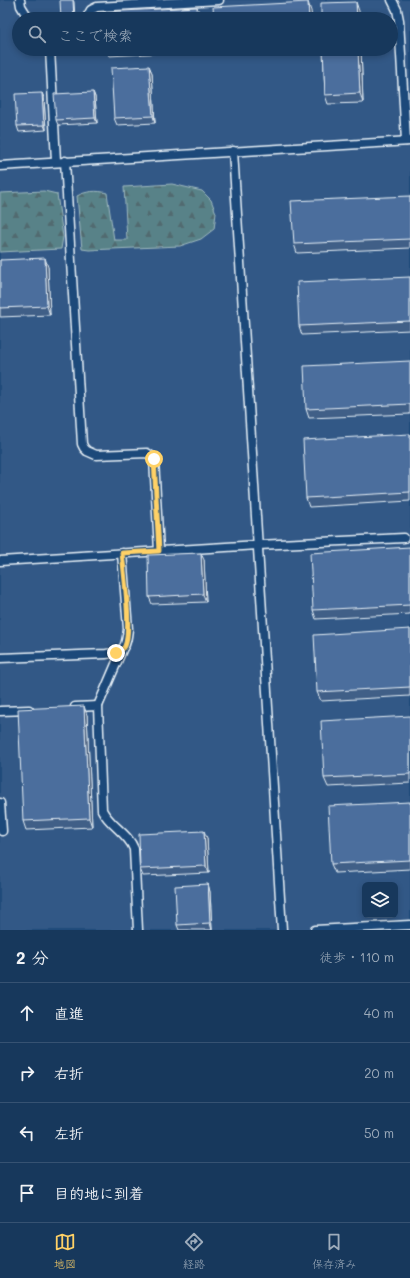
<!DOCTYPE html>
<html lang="ja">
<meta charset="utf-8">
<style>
body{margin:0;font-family:Mali,"Klee One",sans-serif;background:#244365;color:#f1f3f6}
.controls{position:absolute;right:12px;bottom:12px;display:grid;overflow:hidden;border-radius:6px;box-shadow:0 2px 6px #0003}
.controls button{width:36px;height:36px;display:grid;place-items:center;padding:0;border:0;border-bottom:1px solid #365272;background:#17385c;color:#f1f3f6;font:20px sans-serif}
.stop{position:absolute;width:12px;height:12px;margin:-9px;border:3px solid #ffd166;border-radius:50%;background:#fff}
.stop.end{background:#ffd166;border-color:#fff;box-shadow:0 1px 4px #0008}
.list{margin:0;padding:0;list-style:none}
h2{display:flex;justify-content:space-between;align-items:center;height:52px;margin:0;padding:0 16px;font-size:17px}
h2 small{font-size:13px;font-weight:400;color:#9eacbb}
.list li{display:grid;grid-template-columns:26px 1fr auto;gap:12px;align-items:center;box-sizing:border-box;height:60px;padding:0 16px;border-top:1px solid #365272}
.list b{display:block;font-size:15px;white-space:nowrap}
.list em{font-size:13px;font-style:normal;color:#9eacbb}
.icon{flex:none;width:22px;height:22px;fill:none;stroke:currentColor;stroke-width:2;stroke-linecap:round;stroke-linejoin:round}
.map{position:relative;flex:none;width:410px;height:930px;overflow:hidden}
.search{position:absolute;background:#17385c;box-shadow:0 2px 6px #0003;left:12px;right:12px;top:12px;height:44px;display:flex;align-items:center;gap:10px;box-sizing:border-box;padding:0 14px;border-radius:22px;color:#9eacbb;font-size:15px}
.sheet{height:292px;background:#17385c}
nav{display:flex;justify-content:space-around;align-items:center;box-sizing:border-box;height:56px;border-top:1px solid #365272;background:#17385c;font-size:11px;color:#9eacbb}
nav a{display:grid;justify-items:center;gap:2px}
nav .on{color:#ffd166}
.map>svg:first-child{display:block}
.built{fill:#305886;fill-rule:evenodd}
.forest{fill:url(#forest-firs);stroke:#a0bac0}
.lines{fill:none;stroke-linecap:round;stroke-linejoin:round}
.lane-casing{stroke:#e8f1f8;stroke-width:11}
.lane{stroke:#1f4a7a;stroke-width:8}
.wall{fill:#405f87;stroke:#e8f1f8}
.shaded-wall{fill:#344d6e;stroke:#e8f1f8}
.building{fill:#4b6e9d;stroke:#e8f1f8}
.route{stroke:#ffd166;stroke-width:5}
</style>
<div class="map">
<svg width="410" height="930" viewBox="0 0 410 930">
<defs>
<pattern id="forest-firs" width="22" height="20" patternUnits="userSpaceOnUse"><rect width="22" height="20" fill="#598288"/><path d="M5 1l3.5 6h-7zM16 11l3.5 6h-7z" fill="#516b6f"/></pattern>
</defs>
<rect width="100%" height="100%" fill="#1f4a7a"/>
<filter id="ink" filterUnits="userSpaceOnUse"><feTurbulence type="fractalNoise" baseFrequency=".025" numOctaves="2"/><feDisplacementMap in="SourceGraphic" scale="8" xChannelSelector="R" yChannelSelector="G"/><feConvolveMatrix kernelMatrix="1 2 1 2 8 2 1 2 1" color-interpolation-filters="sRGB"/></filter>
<g filter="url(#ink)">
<!-- built -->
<path class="built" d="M0,0H410V930H0ZM19,19H391V49H19ZM365,885H395V915H365Z"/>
<!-- forest -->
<g class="forest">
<path d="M172,184L202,191L211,200L216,213L214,229L201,239L180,246L89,250L82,249L77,196C86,191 97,190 107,193L114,240H127L124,187Z"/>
<polygon points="44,191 57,194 63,237 61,249 0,252 0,193"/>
</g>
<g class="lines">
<defs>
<g id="lane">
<polyline points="20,0 21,6 29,19"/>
<polyline points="392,0 397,10 399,20 406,141"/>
<polyline points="86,19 91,10 97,7 219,0"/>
<polyline points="50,49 56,161"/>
<polyline points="233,151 282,930"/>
<polyline points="65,161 82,444 84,448 87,451 96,455 147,453 150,455 154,459 159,551"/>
<polyline points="0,166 410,141"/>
<polyline points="0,561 258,545 404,538"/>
<path d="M122,650L98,706L102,810C110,826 128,833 134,849L138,930"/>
<path d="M0,658L106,654C125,652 126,647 128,629L122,553"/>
<polyline points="75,707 98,706"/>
<polyline points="0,711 29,710"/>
<polyline points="0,803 2,831"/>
<polyline points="315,930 410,925"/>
</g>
</defs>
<!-- lane casing -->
<use href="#lane" class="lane-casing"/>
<!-- lane -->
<use href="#lane" class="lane"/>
</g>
<!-- wall -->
<g class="wall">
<polygon points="107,49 202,49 202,51 109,56"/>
<polygon points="217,49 255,49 218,51"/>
<polygon points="323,49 361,49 363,103 328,104 325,95"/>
<polygon points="149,66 152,73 155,123 117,125 114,118"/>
<polygon points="93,92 95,97 97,123 58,125 56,120"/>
<polygon points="42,93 44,98 46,130 19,132 17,126"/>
<polygon points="410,196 410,248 297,253 294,244"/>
<polygon points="0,260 48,267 50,315 0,317"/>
<polygon points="410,277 410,330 302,335 299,326"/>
<polygon points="410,361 410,414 309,418 306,409"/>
<polygon points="410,434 410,501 309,507 306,498"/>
<polygon points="410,547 410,614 316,619 313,610"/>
<polygon points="204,560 206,602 152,604 149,597"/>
<polygon points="410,629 410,696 321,701 317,692"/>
<polygon points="87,715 92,827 26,830 23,821"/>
<polygon points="410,716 410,783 328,787 324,778"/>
<polygon points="410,802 410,869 335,873 331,864"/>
<polygon points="207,838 209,873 143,876 140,869"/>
<polygon points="208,884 210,892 212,930 179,930 177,925"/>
</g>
<!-- shaded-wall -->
<g class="shaded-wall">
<polygon points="73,0 74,2 75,19 74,19"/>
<polygon points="308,2 311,11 312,19 309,19"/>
<polygon points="356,2 359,11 359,19 357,19"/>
<polygon points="197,7 201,19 198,19"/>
<polygon points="358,49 361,49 363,103 360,93"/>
<polygon points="149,66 152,73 155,123 153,116"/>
<polygon points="93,92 95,97 97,123 95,118"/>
<polygon points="42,93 44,98 46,130 44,125"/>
<polygon points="45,258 48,267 50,315 47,306"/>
<polygon points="201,553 204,560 206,602 203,594"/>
<polygon points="84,706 87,715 92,827 89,818"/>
<polygon points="204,831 207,838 209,873 206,866"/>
<polygon points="208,884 210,892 212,930 210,923"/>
</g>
<!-- building -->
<g class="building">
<polygon points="60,0 73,0 74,19 61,19"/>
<polygon points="308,2 309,19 214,19 213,7"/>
<polygon points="356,2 357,19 321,19 321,3"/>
<polygon points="197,7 198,19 104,19 104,12"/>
<polygon points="323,49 358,49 360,93 325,95"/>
<polygon points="149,66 153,116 114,118 111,68"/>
<polygon points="93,92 95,118 56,120 54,94"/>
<polygon points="42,93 44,125 17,126 15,94"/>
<polygon points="410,196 410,239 294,244 291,201"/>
<polygon points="45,258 47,306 0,308 0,260"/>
<polygon points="410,277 410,321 299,326 297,282"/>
<polygon points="410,361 410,404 306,409 304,366"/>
<polygon points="410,434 410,492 306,498 303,440"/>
<polygon points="410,547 410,605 313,610 310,553"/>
<polygon points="201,553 203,594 149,597 148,555"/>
<polygon points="410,629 410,687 317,692 314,635"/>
<polygon points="84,706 89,818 23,821 18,709"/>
<polygon points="410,716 410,774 324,778 321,721"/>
<polygon points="410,802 410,860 331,864 328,806"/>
<polygon points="204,831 206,866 140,869 139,834"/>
<polygon points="208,884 210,923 177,925 175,886"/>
</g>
</g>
<g class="lines" filter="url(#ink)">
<!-- route -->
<path class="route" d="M116,653C120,651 123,650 125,646C132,630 124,573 122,553L159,551L154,459"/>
</g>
</svg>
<div class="controls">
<button><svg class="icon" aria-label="layers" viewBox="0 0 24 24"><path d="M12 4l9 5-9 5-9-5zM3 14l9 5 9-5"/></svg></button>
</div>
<div class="stop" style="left:154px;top:459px"></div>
<div class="stop end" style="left:116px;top:653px"></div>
<div class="search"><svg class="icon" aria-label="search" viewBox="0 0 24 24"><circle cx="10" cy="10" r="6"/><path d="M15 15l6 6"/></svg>ここで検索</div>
</div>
<section class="sheet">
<h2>2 分<small>徒歩 · 110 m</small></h2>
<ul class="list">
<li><svg class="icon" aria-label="ahead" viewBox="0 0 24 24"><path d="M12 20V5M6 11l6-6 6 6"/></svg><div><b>直進</b></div><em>40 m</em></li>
<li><svg class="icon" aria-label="right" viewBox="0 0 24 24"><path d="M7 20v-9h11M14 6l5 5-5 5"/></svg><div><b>右折</b></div><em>20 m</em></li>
<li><svg class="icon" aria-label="left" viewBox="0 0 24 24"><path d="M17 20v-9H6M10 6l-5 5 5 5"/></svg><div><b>左折</b></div><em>50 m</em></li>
<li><svg class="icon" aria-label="arrive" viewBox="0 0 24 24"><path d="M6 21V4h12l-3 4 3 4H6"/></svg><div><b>目的地に到着</b></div></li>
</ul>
</section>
<nav>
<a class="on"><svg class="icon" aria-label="map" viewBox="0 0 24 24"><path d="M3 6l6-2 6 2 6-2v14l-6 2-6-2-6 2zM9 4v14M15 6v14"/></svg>地図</a>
<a><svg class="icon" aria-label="directions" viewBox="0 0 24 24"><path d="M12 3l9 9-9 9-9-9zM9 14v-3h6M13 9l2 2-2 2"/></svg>経路</a>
<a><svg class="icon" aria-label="saved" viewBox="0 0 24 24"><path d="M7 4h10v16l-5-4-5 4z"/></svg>保存済み</a>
</nav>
